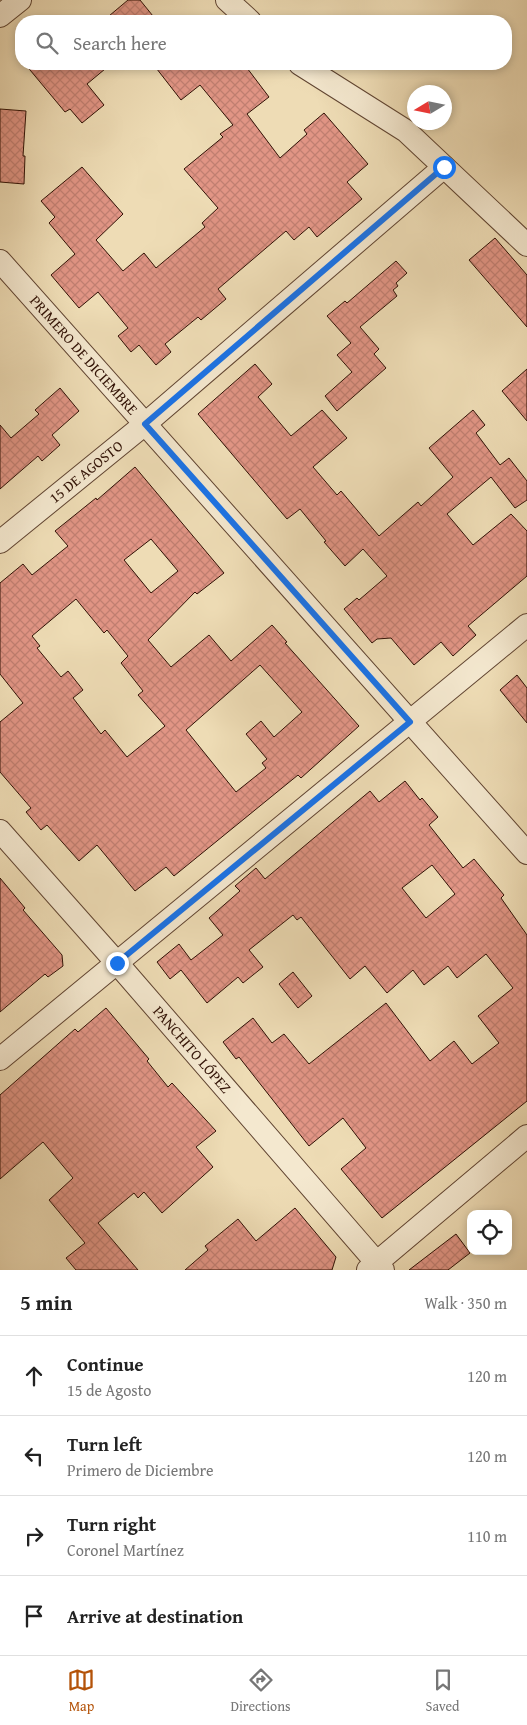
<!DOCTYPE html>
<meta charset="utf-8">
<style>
body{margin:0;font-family:"Gentium Book Plus",serif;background:#f2f2f2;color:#222}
.controls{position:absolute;right:15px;bottom:15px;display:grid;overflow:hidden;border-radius:10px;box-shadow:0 2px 8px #0003}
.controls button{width:45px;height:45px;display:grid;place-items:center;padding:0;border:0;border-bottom:1px solid #e0e0e0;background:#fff;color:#222;font:25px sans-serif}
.compass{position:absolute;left:407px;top:85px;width:45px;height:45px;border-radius:50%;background:#fff;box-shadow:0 2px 8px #0003;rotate:260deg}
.stop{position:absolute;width:15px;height:15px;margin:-11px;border:4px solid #1a73e8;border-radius:50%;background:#fff}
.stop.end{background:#1a73e8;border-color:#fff;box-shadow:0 1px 5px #0008}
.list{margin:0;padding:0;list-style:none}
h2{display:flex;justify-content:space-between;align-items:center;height:65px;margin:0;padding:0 20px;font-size:21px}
h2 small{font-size:16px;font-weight:400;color:#767676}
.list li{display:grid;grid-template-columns:32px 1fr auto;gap:15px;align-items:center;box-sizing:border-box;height:80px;padding:0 20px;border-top:1px solid #e0e0e0}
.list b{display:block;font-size:19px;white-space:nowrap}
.list p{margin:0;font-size:16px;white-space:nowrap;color:#767676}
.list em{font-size:16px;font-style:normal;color:#767676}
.icon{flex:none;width:28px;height:28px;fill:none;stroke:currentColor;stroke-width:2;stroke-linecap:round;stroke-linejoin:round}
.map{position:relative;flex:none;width:527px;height:1270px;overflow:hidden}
.search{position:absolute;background:#fff;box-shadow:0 2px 8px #0003;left:15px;right:15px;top:15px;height:55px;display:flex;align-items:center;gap:12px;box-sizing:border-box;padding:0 18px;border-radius:20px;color:#767676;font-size:19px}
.sheet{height:385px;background:#fff}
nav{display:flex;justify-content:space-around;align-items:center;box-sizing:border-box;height:70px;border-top:1px solid #e0e0e0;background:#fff;font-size:14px;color:#767676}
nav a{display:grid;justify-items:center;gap:2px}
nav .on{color:#b45309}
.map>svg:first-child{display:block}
.building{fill:url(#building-cross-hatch);stroke:#301105;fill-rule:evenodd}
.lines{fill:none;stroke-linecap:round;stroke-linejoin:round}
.minor-casing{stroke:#604431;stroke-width:24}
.minor{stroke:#f4e8cf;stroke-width:22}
.route{stroke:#1a73e8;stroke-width:6}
.labels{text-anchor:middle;stroke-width:4;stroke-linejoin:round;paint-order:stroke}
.street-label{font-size:15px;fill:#301105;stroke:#f4e8cf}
</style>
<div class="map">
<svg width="527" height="1270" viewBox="0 0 527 1270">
<defs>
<pattern id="building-cross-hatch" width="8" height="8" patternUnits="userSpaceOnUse" patternTransform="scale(1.25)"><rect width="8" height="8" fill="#e19585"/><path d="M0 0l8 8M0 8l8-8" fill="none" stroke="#c17f71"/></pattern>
</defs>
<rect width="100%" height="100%" fill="#eedcb5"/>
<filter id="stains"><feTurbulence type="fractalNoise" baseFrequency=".004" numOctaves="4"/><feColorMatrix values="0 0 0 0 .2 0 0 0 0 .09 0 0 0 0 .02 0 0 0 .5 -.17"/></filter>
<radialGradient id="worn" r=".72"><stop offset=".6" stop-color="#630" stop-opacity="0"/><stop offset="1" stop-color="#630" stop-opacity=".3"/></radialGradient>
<!-- building -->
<g class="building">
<polygon points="128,0 140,0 157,21 103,21"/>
<polygon points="25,64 111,64 87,84 104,105 82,123 70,109 65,112"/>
<polygon points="153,64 244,64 269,97 247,114 280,158 307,134 304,130 324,113 368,164 347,182 362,199 317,237 309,227 294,240 286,231 218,289 226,299 201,320 198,317 165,344 171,352 156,365 139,345 131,352 118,336 128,328 98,292 79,308 51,275 75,254 49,223 55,217 41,201 82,167 123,214 96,240 123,271 144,253 156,268 205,227 202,223 218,208 184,169 223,137 220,134 233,125 200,85 181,100"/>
<polygon points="0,109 26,111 23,156 25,156 24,184 0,182"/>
<polygon points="495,238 527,275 527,327 469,260"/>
<polygon points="396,261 407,273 396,283 398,286 393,290 397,296 360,327 379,349 374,354 386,368 337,411 325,396 352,372 337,355 351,343 327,316 345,301 347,303"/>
<polygon points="255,364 272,384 258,397 291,436 322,410 347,438 313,467 337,495 341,491 379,536 418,502 421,506 453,477 429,448 473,410 485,425 476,433 500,465 509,458 527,481 527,500 515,508 491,477 447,514 473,545 511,514 527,531 527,576 468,626 476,635 453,656 441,642 414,665 391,638 377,639 372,643 344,609 357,598 359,600 387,576 363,549 345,566 324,542 326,541 300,509 287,519 198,414"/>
<polygon points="527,369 527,421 502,391"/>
<polygon points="60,388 79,411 52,435 60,445 42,461 38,456 0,489 0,425 11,438 39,414 35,410"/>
<path d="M135,467L224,573L197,594L195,592L148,640L171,667L209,635L231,661L272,625L287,642L285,643L359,726L301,778L298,775L174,876L166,867L135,891L97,845L79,861L47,825L41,830L26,812L31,808L0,772V722L23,703L0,674V583L23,564L32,575L68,546L55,531L96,498L97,500ZM151,539L178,571L151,593L124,560ZM76,599L104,633L107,630L128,656L121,663L143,691L138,695L165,726L127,757L105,730L101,734L73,698L83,690L68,671L61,677L37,648L40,646L32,636ZM260,665L302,712L274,737L261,721L246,734L267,759L262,763L266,768L236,792L186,730Z"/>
<polygon points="517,675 527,688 527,723 500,690"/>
<path d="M405,781L420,800L422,798L438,817L429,825L463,868L474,859L504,895L501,898L527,935V1101L382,1218L341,1169L366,1148L343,1118L309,1146L239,1057L236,1059L223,1042L253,1018L272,1043L284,1034L309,1064L386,1003L430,1061L454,1041L472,1064L499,1043L478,1016L513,988L486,954L457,978L448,966L424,985L413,970L387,993L365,966L350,979L301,917L297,920L293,915L249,950L263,967L243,983L238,977L207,1003L181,970L170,979L157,962L179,944L191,960L223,935L209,918L240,891L235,886L256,868L265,879L370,791L379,802ZM432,865L455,894L426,918L402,888Z"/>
<polygon points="0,878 25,908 23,910 62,955 63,966 48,977 45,974 0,1012"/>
<polygon points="293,972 312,996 298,1008 279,984"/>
<polygon points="106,1008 149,1059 147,1061 168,1087 172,1083 216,1131 196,1147 213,1167 162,1213 144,1192 138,1198 134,1193 98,1223 138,1270 76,1270 66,1258 85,1243 49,1200 73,1178 43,1142 0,1179 0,1095 75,1029 78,1032"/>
<polygon points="295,1208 336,1257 332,1270 185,1270 208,1250 205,1246 238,1219 256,1241"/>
<polygon points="456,1234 470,1253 448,1270 409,1270"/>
</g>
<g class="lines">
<defs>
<g id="minor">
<polyline points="227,0 250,21"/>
<polyline points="0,16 20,0"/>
<polyline points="300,64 406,131 527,245"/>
<path id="s1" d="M0,261L527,853"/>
<path id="s2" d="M0,542L145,424L444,167"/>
<path id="s3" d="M0,831L117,963L383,1270"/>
<polyline points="0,1059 527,625"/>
<polyline points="368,1270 527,1136"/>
</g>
</defs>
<!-- minor casing -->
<use href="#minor" class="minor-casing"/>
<!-- minor -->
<use href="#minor" class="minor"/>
</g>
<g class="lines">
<!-- route -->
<polyline class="route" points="117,963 410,722 145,424 444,167"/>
</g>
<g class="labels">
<!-- street labels -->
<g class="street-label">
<text dy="5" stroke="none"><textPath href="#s1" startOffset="126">PRIMERO DE DICIEMBRE</textPath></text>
<text dy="5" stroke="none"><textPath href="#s2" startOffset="111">15 DE AGOSTO</textPath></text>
<text dy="5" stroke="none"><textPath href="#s3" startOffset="291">PANCHITO LÓPEZ</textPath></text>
</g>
</g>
<rect width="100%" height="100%" filter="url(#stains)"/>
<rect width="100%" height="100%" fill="url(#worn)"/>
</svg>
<div class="controls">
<button><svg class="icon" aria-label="locate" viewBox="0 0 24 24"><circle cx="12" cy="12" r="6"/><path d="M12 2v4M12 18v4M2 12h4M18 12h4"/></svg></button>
</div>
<svg class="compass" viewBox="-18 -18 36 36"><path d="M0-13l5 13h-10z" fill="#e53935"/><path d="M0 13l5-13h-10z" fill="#767676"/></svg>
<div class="stop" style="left:444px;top:167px"></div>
<div class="stop end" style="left:117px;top:963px"></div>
<div class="search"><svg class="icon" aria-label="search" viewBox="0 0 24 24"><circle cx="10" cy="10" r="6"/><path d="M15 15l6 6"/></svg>Search here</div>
</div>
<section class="sheet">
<h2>5 min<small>Walk · 350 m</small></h2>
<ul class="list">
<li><svg class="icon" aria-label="ahead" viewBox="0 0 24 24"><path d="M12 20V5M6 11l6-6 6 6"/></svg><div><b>Continue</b><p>15 de Agosto</p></div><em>120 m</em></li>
<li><svg class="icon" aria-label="left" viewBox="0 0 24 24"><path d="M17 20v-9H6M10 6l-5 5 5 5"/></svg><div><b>Turn left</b><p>Primero de Diciembre</p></div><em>120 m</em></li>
<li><svg class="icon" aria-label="right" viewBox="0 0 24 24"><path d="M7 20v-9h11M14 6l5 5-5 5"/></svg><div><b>Turn right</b><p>Coronel Martínez</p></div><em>110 m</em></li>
<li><svg class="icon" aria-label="arrive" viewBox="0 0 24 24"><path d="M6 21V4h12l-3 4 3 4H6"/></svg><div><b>Arrive at destination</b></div></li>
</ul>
</section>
<nav>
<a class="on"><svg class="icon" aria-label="map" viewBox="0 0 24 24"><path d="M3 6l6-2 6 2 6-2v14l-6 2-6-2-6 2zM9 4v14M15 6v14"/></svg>Map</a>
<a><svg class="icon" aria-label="directions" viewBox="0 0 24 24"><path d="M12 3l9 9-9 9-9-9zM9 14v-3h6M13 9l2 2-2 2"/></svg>Directions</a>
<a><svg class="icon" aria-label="saved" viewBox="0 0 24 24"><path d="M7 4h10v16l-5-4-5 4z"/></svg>Saved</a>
</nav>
